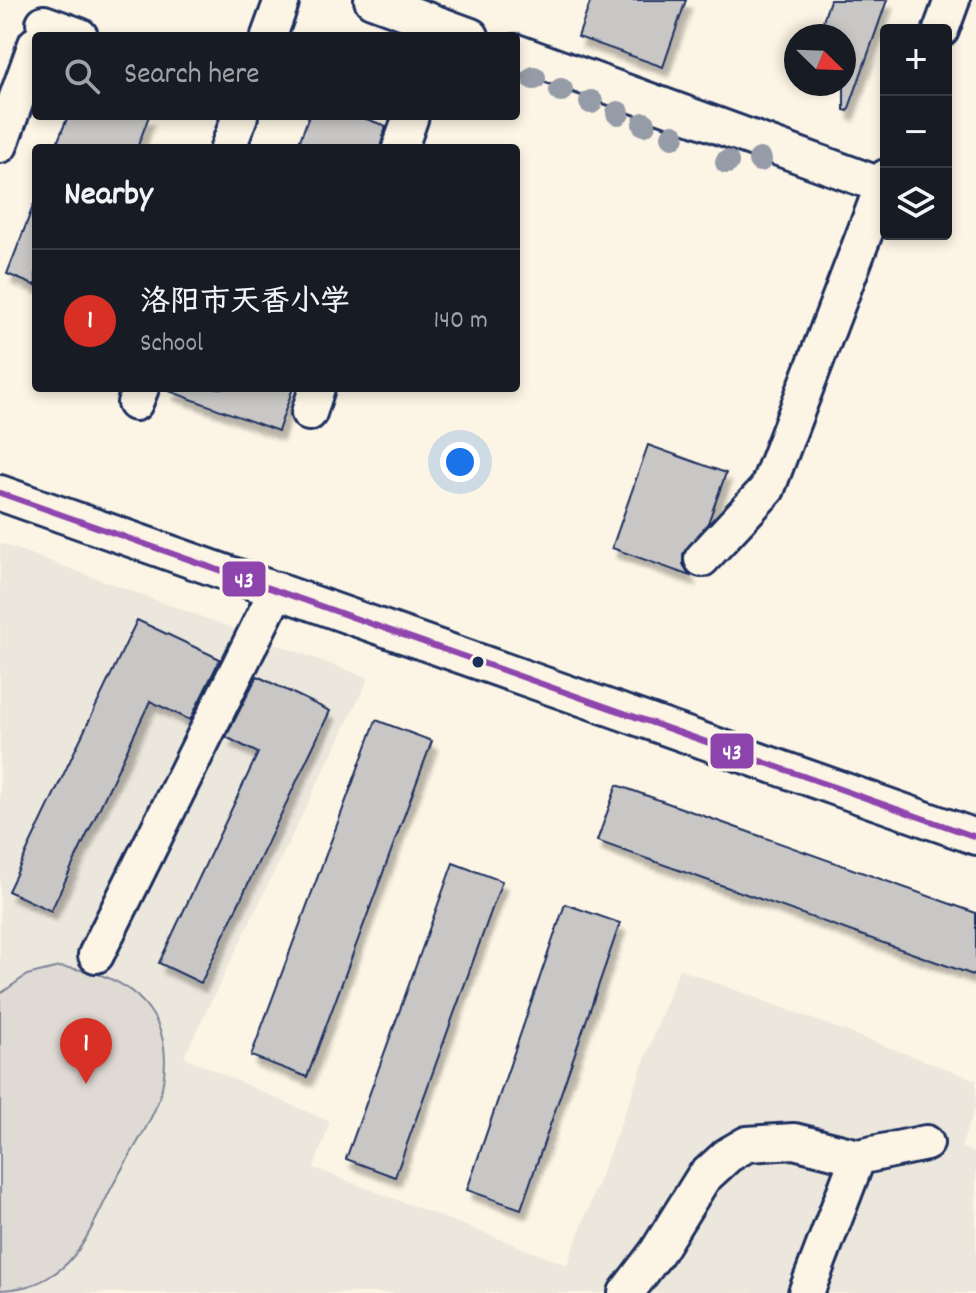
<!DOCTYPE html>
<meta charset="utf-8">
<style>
body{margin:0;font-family:Dekko,"LXGW WenKai TC",sans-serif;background:#242831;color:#f1f3f6}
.controls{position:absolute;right:24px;top:24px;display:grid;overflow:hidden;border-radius:8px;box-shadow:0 4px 12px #0003}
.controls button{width:72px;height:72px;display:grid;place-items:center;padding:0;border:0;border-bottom:2px solid #363941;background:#171b24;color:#f1f3f6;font:40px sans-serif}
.compass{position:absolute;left:784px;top:24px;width:72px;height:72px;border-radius:50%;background:#171b24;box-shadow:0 4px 12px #0003;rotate:113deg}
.you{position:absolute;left:460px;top:462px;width:28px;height:28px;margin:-20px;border:6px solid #fff;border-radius:50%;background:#1a73e8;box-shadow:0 0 0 12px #1a73e833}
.badge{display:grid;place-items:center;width:52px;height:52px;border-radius:50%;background:#d93025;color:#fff;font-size:26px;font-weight:700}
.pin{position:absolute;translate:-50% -66px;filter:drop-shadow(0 2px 4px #0008)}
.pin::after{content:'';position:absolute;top:42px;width:28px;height:24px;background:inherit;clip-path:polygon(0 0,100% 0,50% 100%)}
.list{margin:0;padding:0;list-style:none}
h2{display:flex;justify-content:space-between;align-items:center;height:104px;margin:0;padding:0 32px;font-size:34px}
h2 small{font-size:26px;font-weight:400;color:#9ea1a6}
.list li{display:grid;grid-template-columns:52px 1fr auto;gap:24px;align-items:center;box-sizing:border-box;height:144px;padding:0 32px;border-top:2px solid #363941}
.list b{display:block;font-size:30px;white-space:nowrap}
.list p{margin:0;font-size:26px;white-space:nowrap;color:#9ea1a6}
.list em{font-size:26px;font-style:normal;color:#9ea1a6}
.icon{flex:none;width:44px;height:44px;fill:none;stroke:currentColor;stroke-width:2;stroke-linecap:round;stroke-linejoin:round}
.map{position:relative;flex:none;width:976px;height:1293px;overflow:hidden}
.search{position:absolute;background:#171b24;box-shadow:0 4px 12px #0003;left:32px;top:32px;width:488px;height:88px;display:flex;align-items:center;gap:20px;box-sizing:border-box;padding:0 28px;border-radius:8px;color:#9ea1a6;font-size:30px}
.panel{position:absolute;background:#171b24;box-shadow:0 4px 12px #0003;left:32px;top:144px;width:488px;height:248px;border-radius:8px}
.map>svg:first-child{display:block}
.built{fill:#ece7dc}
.green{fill:#dfdbd4;stroke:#7d8599;stroke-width:2}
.building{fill:#c8c7c6;stroke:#1b2f5e;stroke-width:2;filter:url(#shadow)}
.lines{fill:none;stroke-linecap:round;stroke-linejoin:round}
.minor-casing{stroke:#1b2f5e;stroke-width:40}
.minor{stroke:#fcf5e5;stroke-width:34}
.bus-1-casing{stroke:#fcf5e5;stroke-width:12}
.bus-1{stroke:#8e44ad;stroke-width:6}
.tree{fill:#969ba8}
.bus-dot{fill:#1b2f5e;stroke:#fcf5e5;stroke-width:3}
.line-badge{stroke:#fcf5e5;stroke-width:3}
.badge-label{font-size:22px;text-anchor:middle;font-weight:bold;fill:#fff}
</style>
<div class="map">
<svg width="976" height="1293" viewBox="0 0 976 1293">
<defs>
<filter id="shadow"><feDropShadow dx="5" dy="9" stdDeviation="2" flood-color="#0004"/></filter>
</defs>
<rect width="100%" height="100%" fill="#fcf5e5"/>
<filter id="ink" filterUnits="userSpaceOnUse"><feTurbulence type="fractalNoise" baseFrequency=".0125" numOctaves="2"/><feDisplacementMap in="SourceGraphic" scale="16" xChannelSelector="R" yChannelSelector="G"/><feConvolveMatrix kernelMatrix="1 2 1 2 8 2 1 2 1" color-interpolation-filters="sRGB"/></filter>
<g filter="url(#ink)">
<!-- built -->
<polygon class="built" points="0,543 369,678 184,1057 330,1122 314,1168 567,1265 679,969 976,1080 976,1105 961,1147 976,1154 976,1293 0,1293"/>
<!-- green -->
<path class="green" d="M59,967C131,972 179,1016 161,1092C154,1120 127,1158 113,1185C97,1215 83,1257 52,1275C36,1286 19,1289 0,1290V994L27,975Z"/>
<!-- building -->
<g class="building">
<polygon points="591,0 686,0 663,67 578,37"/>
<polygon points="830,0 887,0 848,111 844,110 844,36 818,36"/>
<polygon points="68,116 149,116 137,148 55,148"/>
<polygon points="309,116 358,116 386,126 380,148 297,148"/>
<polygon points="34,204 36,205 36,286 7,274"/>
<polygon points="170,388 293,388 278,431 169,391"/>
<polygon points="648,445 726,473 708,523 683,554 683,564 690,576 612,548"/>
<polygon points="137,620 220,659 190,720 150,701 51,911 8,891"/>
<polygon points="257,676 330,711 201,983 159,963 258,753 226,737"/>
<polygon points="376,720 432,741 307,1077 251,1056"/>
<polygon points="617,785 976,913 976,976 597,841"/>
<polygon points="453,863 502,881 395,1177 346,1159"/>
<polygon points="565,904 620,923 521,1209 467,1190"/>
</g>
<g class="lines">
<defs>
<g id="minor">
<polyline points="372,0 471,36"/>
<polyline points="44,23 80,36"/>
<polyline points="941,30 952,0"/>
<polyline points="269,36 282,0"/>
<polyline points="516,52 883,186"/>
<polyline points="0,145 36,44"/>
<polyline points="228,148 240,116"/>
<polyline points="400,148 411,116"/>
<polyline points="135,403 141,388"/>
<polyline points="309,413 317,388"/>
<polyline points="0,493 976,837"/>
<polyline points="702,559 767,489 886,177"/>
<polyline points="96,955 277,590"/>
<polyline points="626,1293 657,1252 703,1178 728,1155 747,1144 794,1141 858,1157 926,1143"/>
<polyline points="806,1293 858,1157"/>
</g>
</defs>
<!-- minor casing -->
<use href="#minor" class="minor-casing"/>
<!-- minor -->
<use href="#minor" class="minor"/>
<defs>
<polyline id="bus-1" points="0,493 976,837"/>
</defs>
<!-- bus-1 casing -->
<use href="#bus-1" class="bus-1-casing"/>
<!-- bus-1 -->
<use href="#bus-1" class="bus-1"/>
</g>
<!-- trees -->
<g class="tree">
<circle cx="534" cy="78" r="12"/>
<circle cx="561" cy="90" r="12"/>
<circle cx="591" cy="102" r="12"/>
<circle cx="618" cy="113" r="12"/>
<circle cx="644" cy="124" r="12"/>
<circle cx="673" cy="136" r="12"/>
<circle cx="760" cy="160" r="12"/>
<circle cx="727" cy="162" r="12"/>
</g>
</g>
<!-- markers -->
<circle class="bus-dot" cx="478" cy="662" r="7"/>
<g class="line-badge">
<rect x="221" y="560" width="46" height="38" rx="8" fill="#8e44ad"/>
<rect x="709" y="732" width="46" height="38" rx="8" fill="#8e44ad"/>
</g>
<g class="badge-label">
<text x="244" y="587">43</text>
<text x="732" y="759">43</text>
</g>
</svg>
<div class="controls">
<button>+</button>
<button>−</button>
<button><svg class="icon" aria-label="layers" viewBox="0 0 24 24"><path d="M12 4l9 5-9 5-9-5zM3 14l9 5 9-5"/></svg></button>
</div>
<svg class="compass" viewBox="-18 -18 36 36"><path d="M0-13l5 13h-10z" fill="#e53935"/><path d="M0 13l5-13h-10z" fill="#9ea1a6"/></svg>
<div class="you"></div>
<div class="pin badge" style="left:86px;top:1084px">1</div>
<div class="search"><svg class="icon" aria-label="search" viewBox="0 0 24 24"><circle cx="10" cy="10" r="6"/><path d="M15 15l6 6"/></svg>Search here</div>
<section class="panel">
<h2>Nearby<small></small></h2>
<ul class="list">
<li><span class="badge">1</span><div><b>洛阳市天香小学</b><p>School</p></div><em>140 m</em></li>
</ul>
</section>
</div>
